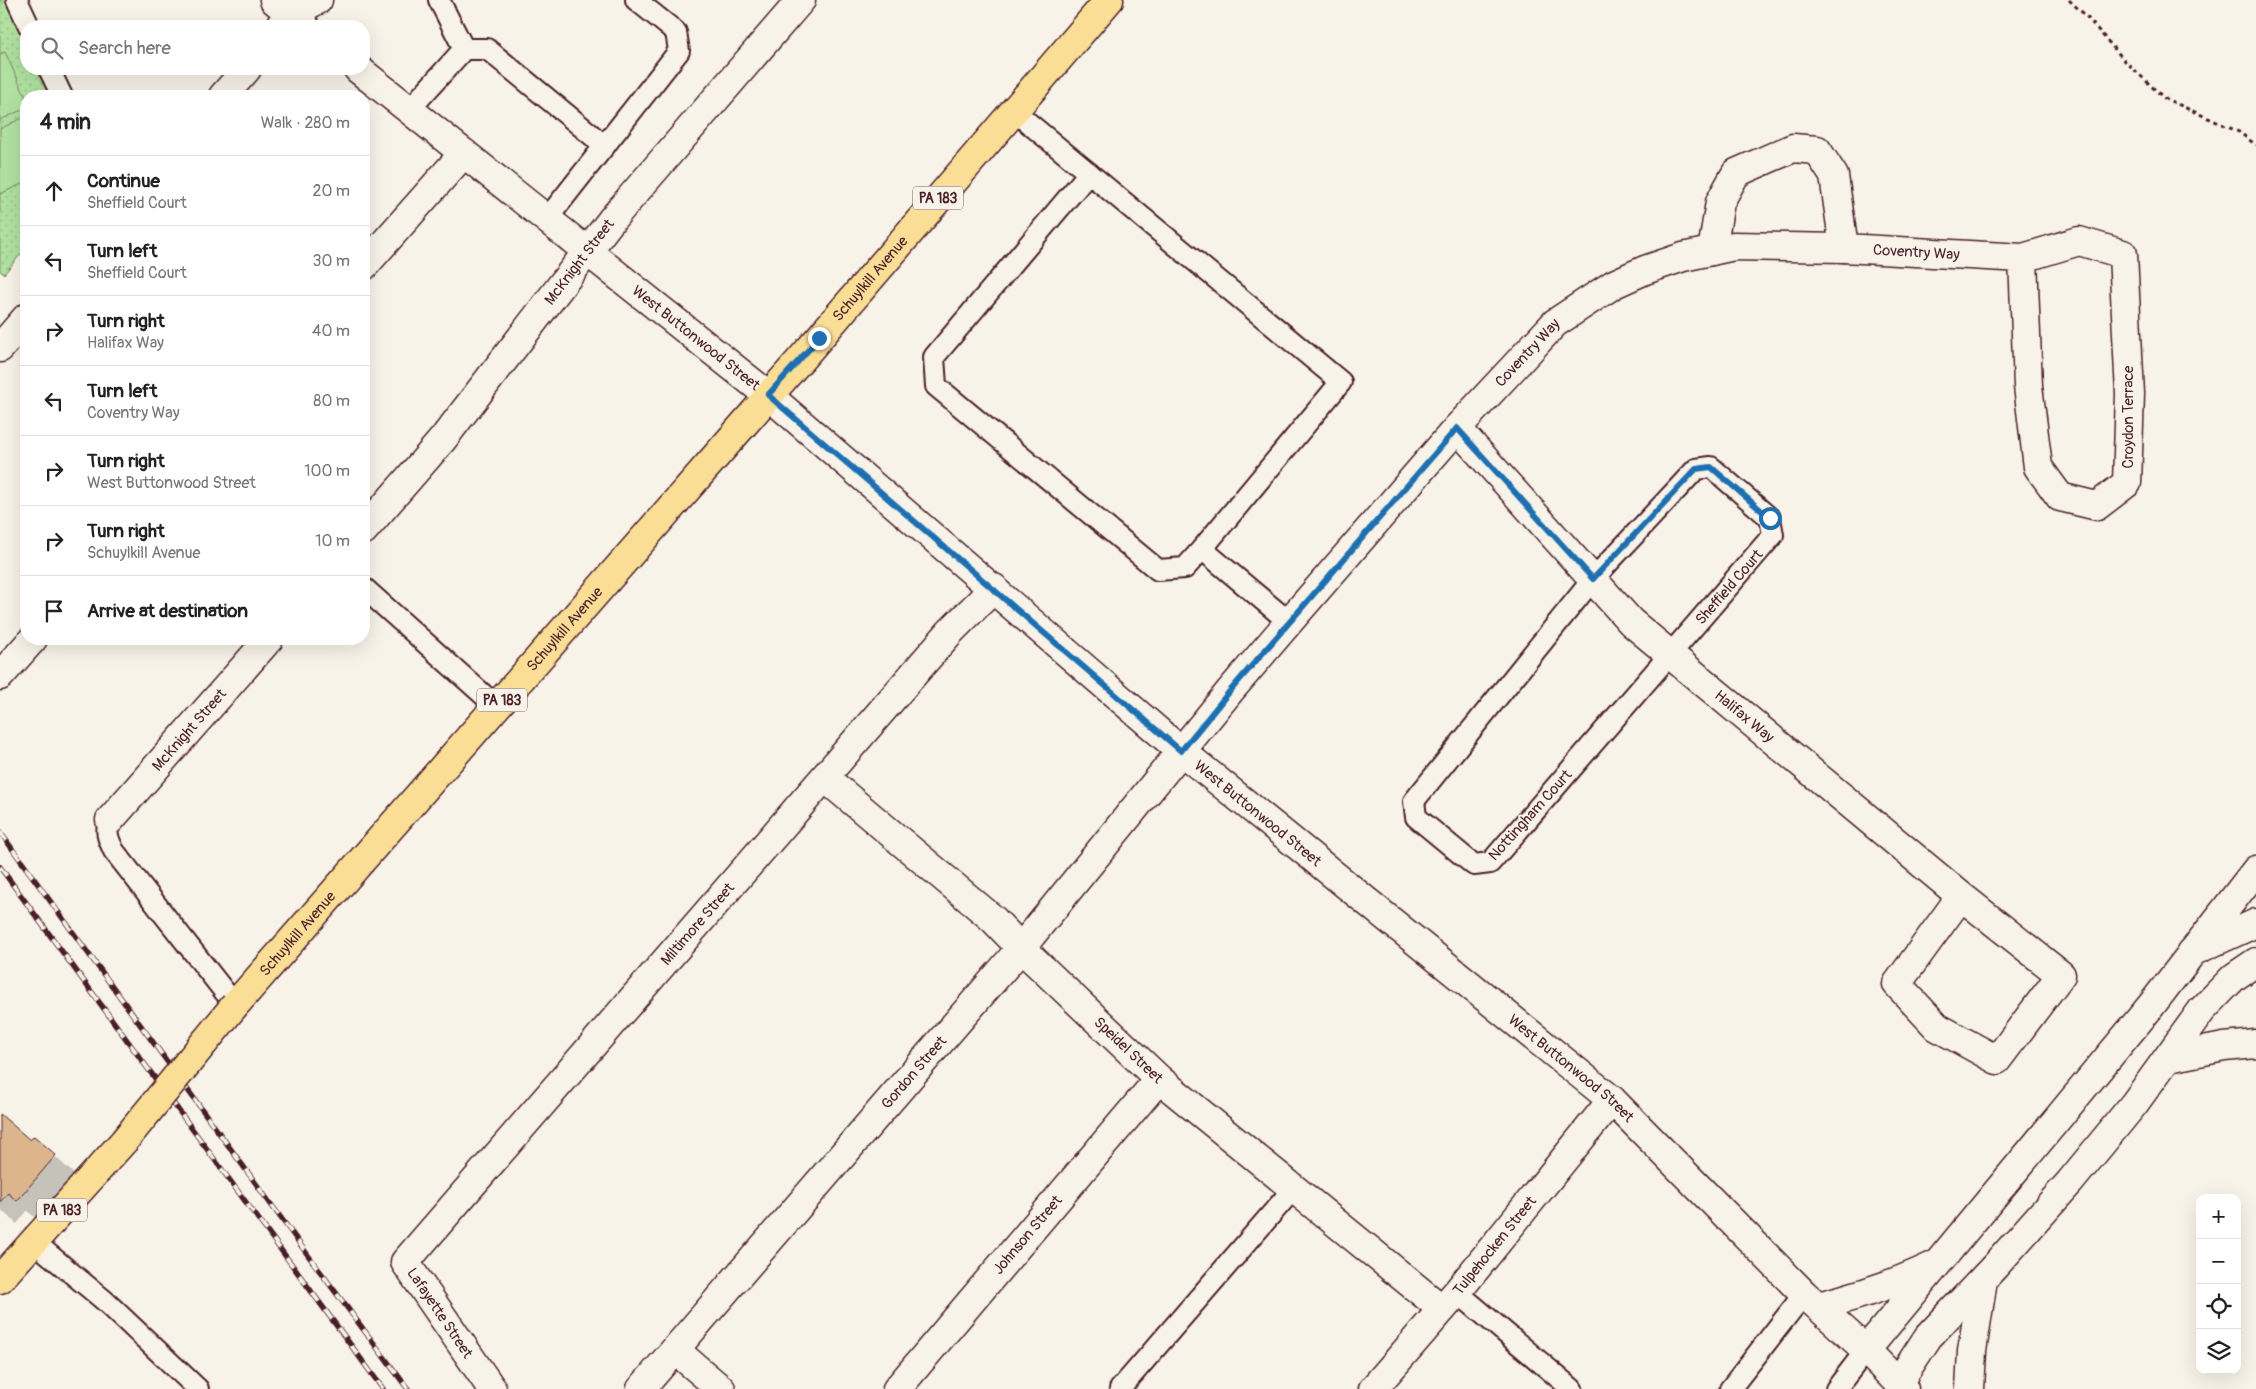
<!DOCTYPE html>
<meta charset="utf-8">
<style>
body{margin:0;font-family:Pangolin,sans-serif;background:#f2f2f2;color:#222}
.controls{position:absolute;right:15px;bottom:15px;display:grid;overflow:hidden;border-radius:10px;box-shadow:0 5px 20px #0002}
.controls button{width:45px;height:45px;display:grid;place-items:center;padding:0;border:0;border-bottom:1px solid #e0e0e0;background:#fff;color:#222;font:25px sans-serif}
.stop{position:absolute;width:15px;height:15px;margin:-11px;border:4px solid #1f6fb2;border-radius:50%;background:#fff}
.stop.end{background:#1f6fb2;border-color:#fff;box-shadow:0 1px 5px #0008}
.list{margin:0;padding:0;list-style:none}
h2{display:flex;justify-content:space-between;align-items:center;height:65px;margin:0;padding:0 20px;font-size:21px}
h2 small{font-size:16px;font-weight:400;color:#767676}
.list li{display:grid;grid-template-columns:32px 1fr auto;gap:15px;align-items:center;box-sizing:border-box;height:70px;padding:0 20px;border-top:1px solid #e0e0e0}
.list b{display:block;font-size:19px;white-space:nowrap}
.list p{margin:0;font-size:16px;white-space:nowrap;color:#767676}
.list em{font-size:16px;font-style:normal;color:#767676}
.icon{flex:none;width:28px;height:28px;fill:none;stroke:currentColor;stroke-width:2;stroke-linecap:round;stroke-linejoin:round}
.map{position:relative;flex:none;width:2256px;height:1389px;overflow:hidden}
.search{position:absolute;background:#fff;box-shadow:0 5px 20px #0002;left:20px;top:20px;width:350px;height:55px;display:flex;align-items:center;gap:12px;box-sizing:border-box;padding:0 18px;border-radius:20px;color:#767676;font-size:19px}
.panel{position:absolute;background:#fff;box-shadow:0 5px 20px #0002;left:20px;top:90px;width:350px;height:555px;border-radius:20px}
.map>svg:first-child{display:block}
.grass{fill:url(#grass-dots);stroke:#7d8066}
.garden{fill:#b0e1a1;stroke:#7d8066}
.shadow{fill:#0003}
.building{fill:#dcb58d;stroke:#4a1f2b}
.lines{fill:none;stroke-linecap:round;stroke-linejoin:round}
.lane-casing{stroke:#4a1f2b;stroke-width:24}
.street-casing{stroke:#4a1f2b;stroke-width:31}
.secondary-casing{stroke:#4a1f2b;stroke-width:31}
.primary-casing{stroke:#4a1f2b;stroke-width:31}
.path{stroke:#4a1f2b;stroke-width:3;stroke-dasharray:4 4;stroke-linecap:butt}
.lane{stroke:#f7f3e8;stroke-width:20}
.street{stroke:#f7f3e8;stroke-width:28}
.secondary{stroke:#f7f3e8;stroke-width:28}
.primary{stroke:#fbde96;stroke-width:28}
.rail-casing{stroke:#4a1f2b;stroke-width:5.5}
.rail{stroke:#f7f3e8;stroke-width:4;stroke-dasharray:11;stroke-linecap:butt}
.primary-bridge-casing{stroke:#4a1f2b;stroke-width:31;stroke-linecap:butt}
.primary-bridge{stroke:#fbde96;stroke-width:28}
.route{stroke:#1f6fb2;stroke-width:6}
.labels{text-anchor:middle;stroke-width:4;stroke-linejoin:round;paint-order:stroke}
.shield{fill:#f7f3e8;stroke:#7e5f64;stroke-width:1}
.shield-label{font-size:14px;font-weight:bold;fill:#4a1f2b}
.street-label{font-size:15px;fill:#4a1f2b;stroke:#f7f3e8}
</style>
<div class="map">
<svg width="2256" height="1389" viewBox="0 0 2256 1389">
<defs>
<pattern id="grass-dots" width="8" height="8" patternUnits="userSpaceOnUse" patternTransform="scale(1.25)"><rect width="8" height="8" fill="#b0e1a1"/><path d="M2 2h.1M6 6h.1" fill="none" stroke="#99c18b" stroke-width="1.8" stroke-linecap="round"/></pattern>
</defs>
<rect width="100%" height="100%" fill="#f7f3e8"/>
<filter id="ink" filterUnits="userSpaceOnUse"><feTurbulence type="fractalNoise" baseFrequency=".02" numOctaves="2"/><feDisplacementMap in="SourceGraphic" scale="10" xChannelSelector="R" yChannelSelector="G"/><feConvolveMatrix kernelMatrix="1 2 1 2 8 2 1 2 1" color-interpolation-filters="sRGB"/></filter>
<g filter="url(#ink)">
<!-- grass -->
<polygon class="grass" points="0,0 6,0 26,44 26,69 38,69 50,96 26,96 26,248 4,274 0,271"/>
<!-- garden -->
<g class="garden">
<polygon points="5,52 26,98 26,108 0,120 0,54"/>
<polygon points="26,116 26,182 0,194 0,129"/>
</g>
<!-- shadow -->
<polygon class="shadow" points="0,1116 30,1142 34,1137 75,1175 37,1219 27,1211 17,1224 0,1209"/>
<!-- building -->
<polygon class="building" points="0,1114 30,1140 34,1136 56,1155 17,1201 8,1193 0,1202"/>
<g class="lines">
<defs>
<g id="lane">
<polyline points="17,0 29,26"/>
<polyline points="439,0 464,49"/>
<polyline points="49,69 62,96"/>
<polyline points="409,110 464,49 487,49 605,146"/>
<polyline points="1014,111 1341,382 1202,549 1289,622"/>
<polyline points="1089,173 934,357 936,386 1158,570 1185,568 1202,549"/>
<polyline points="547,219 679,51 676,32 636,0"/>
<polygon points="1711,467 1770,518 1773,535 1490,863 1474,865 1416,817 1414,801 1593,579 1696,469"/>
<polyline points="364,588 496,706"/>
<path d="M110,820C104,832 109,840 114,851L235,1005"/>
<polyline points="34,1242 105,1301 198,1389"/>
<polyline points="1457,1292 1572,1389"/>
<polyline points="1120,1389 1294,1188"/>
<polyline points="1730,1389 1804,1294"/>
<polyline points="1836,1389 1866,1350"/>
</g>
<g id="street">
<polyline points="280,26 290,14 318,0"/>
<polyline points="223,96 247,69"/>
<polyline points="1712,251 1720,202 1736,173 1793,148 1817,150 1834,176 1844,248"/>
<polyline points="364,266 464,153"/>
<polyline points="0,348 26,318"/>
<path id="s1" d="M1457,428L1631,622L1961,896L2061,975L1997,1060L1937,1027L1897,984L1961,896"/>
<path id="s2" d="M364,530L443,439L613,218L801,0"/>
<polyline points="0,676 33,639"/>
<path id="s3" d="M825,778L993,919L1021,948L1159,1079L1442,1309"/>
<path id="s4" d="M110,820L269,639"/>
<polyline points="2192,952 2256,923"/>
<polyline points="2168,1058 2224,1047 2256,1044"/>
<polyline points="675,1350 721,1389"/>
<path id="s5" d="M492,1389L405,1262L950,632L994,588"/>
<path id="s6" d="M641,1389L1021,948L1230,691L1289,622L1457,428L1555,323L1614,284L1645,270L1683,257L1734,246L1844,248L2023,258L2079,241L2123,254L2130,394L2127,483L2097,506L2060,497L2038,467L2028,386L2023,258"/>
<path id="s7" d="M897,1389L1159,1079"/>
<path id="s8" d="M1373,1389L1457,1292L1612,1100"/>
</g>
<g id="secondary">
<polyline points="274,0 305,26"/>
<path id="s9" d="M358,69L768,395L1181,751L1612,1100L1804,1294L1866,1350L1904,1389"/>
<path d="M1818,1306C1858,1296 1895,1284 1933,1266"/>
<polyline points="1866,1350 2150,1007 2256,870"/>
<polyline points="1898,1383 1928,1337 1996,1265 2070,1182 2134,1104 2202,1010 2234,977 2256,962"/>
<polyline points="1970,1389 1972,1351 1983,1280"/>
</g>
<g id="primary">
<path id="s10" d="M235,1005L808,351L1109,0"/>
<polyline points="0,1279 124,1141"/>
</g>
</defs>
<!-- lane casing -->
<use href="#lane" class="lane-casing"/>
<!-- street casing -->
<use href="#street" class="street-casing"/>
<!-- secondary casing -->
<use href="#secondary" class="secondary-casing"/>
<!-- primary casing -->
<use href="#primary" class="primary-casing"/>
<!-- path -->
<polyline class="path" points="2069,0 2086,16 2125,61 2164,98 2239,132 2256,145"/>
<!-- lane -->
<use href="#lane" class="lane"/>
<!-- street -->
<use href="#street" class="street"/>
<!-- secondary -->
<use href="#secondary" class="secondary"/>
<!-- primary -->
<use href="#primary" class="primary"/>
<defs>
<g id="rail">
<polyline points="0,832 313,1262 408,1389"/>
<polyline points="0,867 383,1389"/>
</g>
</defs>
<!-- rail casing -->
<use href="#rail" class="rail-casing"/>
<!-- rail -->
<use href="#rail" class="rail"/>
<defs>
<polyline id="primary-bridge" points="124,1141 235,1005"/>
</defs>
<!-- primary-bridge casing -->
<use href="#primary-bridge" class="primary-bridge-casing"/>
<!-- primary-bridge -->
<use href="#primary-bridge" class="primary-bridge"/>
</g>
</g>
<g class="lines" filter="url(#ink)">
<!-- route -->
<polyline class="route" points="819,338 768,395 1181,751 1230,691 1457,428 1593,579 1696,469 1711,467 1770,518"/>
</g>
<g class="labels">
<!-- shield labels -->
<g class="shield">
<rect x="913" y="186.5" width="50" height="23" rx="4"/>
<rect x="477" y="688.5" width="50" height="23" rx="4"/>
<rect x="37" y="1198.5" width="50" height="23" rx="4"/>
</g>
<g class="shield-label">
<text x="938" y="203">PA 183</text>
<text x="502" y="705">PA 183</text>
<text x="62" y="1215">PA 183</text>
</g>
<!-- street labels -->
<g class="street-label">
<text dy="5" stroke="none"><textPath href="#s6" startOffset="1784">Coventry Way</textPath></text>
<text dy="5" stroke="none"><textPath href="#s2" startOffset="344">McKnight Street</textPath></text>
<text dy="5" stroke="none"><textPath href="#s10" startOffset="965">Schuylkill Avenue</textPath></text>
<text dy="5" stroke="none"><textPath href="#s9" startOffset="432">West Buttonwood Street</textPath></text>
<text dy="5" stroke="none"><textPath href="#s6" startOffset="1364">Coventry Way</textPath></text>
<text transform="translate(2128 417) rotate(-90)" y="5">Croydon Terrace</text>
<text transform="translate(1729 587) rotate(-49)" y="5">Sheffield Court</text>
<text dy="5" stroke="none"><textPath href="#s10" startOffset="500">Schuylkill Avenue</textPath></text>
<text dy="5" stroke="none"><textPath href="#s1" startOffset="408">Halifax Way</textPath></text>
<text dy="5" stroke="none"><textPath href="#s4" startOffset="120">McKnight Street</textPath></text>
<text dy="5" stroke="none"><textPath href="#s9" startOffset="1168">West Buttonwood Street</textPath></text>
<text transform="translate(1530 815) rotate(-48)" y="5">Nottingham Court</text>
<text dy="5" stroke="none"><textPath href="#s5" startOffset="601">Miltimore Street</textPath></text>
<text dy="5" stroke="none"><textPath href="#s10" startOffset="95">Schuylkill Avenue</textPath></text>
<text dy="5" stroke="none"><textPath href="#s3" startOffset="408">Speidel Street</textPath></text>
<text dy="5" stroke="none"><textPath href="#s9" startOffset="1572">West Buttonwood Street</textPath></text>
<text dy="5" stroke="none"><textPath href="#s6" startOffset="418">Gordon Street</textPath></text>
<text dy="5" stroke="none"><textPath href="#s7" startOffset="202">Johnson Street</textPath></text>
<text dy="5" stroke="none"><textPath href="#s8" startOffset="188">Tulpehocken Street</textPath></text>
<text transform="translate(440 1313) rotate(56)" y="5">Lafayette Street</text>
</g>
</g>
</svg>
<div class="controls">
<button>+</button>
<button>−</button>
<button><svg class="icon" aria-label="locate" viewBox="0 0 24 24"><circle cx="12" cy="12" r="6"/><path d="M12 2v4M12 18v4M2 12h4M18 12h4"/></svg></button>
<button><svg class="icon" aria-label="layers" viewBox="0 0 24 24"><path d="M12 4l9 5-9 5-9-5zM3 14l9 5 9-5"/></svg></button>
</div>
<div class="stop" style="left:1770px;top:518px"></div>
<div class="stop end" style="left:819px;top:338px"></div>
<div class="search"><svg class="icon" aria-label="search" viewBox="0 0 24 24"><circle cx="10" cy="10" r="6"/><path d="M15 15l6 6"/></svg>Search here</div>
<section class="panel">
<h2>4 min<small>Walk · 280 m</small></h2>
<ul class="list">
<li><svg class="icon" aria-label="ahead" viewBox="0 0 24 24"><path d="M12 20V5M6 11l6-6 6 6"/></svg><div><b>Continue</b><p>Sheffield Court</p></div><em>20 m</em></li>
<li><svg class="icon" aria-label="left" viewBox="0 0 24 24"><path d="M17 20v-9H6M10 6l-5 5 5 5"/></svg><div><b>Turn left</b><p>Sheffield Court</p></div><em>30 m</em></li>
<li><svg class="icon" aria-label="right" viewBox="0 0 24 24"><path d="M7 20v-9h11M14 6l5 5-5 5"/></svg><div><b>Turn right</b><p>Halifax Way</p></div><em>40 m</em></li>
<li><svg class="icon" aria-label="left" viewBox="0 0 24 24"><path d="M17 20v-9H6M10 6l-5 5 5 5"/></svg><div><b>Turn left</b><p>Coventry Way</p></div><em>80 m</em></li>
<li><svg class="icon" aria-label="right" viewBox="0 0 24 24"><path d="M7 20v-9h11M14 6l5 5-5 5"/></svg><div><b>Turn right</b><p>West Buttonwood Street</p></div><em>100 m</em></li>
<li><svg class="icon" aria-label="right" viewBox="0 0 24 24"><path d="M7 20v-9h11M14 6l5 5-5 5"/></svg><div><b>Turn right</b><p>Schuylkill Avenue</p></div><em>10 m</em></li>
<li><svg class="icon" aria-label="arrive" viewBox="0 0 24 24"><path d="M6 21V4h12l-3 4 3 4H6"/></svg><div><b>Arrive at destination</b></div></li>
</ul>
</section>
</div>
